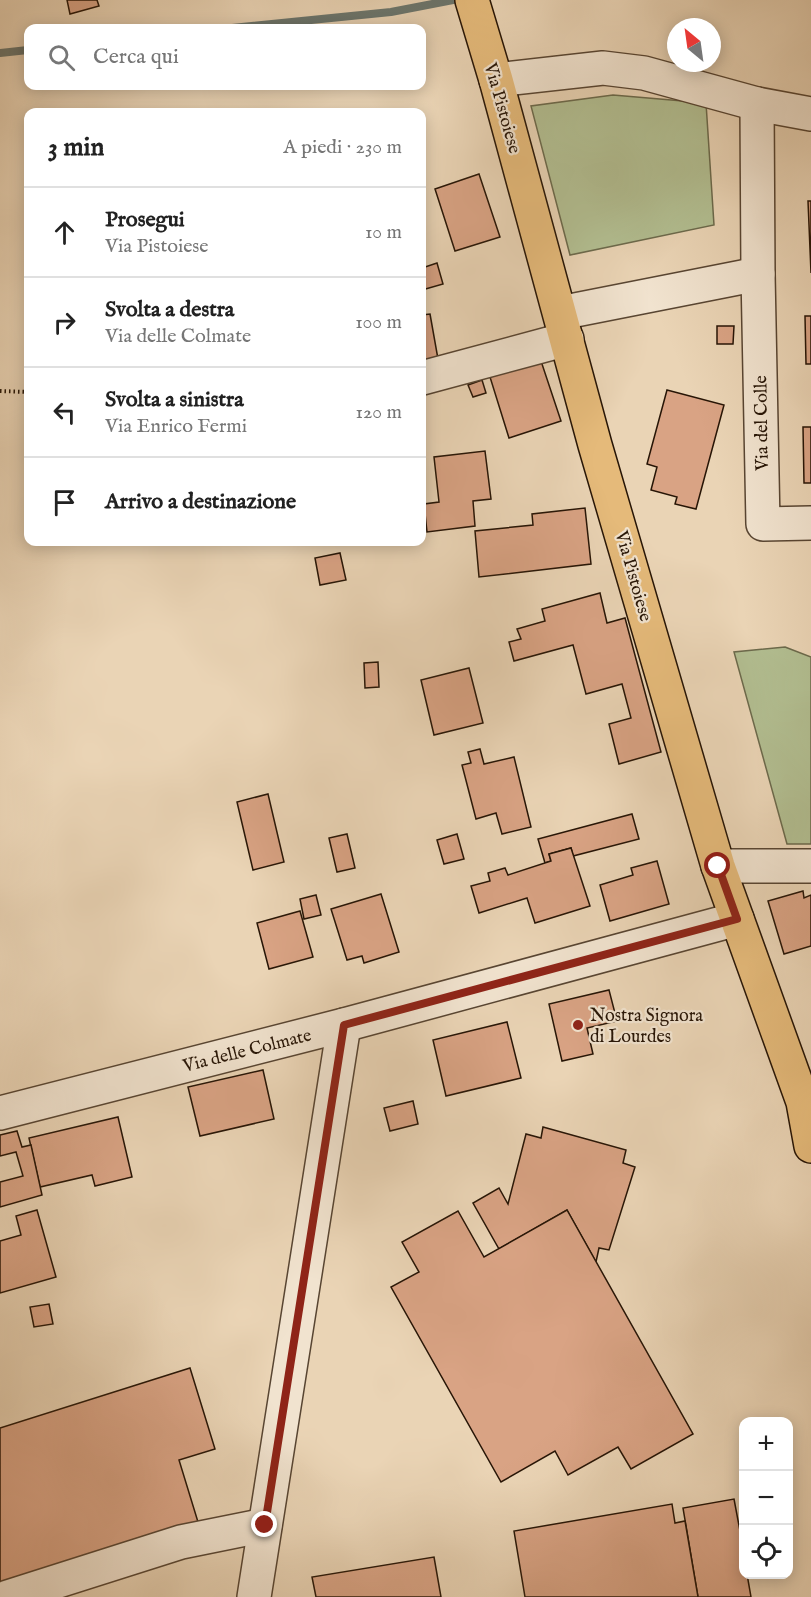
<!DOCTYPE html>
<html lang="it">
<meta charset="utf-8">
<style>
body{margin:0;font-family:"IM FELL English",serif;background:#f2f2f2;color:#222}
.controls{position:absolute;right:18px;bottom:18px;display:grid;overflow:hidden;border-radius:12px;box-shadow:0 3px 15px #0003}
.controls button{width:54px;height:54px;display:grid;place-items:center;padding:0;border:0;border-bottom:2px solid #e0e0e0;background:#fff;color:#222;font:30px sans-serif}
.compass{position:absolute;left:667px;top:18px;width:54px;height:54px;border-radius:50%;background:#fff;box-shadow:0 3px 15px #0003;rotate:331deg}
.stop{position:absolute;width:18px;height:18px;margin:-14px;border:4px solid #8f2418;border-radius:50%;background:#fff}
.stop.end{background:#8f2418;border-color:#fff;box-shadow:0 2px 6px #0008}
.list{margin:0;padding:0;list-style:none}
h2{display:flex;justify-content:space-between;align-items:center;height:78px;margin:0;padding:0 24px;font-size:26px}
h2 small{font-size:20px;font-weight:400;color:#767676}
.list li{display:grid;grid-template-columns:39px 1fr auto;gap:18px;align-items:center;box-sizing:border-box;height:90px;padding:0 24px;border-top:2px solid #e0e0e0}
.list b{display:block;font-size:22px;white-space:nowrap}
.list p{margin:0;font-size:20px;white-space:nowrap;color:#767676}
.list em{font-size:20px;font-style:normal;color:#767676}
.icon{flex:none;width:33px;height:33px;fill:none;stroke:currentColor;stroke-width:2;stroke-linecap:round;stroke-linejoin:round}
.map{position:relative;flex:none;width:811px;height:1597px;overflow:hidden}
.search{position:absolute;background:#fff;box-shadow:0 3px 15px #0003;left:24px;top:24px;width:402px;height:66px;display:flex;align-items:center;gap:15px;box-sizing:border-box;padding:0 21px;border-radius:12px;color:#767676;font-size:22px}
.panel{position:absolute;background:#fff;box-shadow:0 3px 15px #0003;left:24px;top:108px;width:402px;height:438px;border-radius:12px}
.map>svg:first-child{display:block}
.green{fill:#b2be91;stroke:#6c6a4c;stroke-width:1.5}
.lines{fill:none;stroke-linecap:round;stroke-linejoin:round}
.stream{stroke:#6b766e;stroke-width:8}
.building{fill:#d9a384;stroke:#271506;stroke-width:1.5}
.minor-casing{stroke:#584532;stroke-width:36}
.major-casing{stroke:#271506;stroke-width:36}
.path{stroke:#271506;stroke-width:4;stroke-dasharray:1.5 3;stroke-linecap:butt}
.minor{stroke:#f1e3cf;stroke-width:33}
.major{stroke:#e5ba7a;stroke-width:33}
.route{stroke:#8f2418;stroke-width:8}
.poi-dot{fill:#8f2418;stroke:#f1e3cf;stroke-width:2}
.labels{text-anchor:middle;stroke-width:4.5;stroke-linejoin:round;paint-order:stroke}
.street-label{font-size:18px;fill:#271506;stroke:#f1e3cf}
.poi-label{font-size:18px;fill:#271506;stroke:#f1e3cf;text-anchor:start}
</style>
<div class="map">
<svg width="811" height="1597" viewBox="0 0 811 1597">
<rect width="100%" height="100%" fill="#ead4b5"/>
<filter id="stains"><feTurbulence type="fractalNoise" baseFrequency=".00333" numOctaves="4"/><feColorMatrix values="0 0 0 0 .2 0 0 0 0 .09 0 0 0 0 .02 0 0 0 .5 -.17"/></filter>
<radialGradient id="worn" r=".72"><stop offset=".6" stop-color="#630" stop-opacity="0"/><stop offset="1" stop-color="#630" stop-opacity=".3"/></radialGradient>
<!-- green -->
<g class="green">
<polygon points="613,95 706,103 714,225 570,255 531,106"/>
<polygon points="785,647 811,657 811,844 787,844 734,652"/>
</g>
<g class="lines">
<!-- stream -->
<g class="stream">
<polyline points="232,28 391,12 453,0"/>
<polyline points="0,53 28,50"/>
</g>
</g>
<!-- building -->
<g class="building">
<polygon points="67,0 97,0 99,6 70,14"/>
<polygon points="479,174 500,237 455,251 435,189"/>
<polygon points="808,201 811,201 811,273"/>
<polygon points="437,263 443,284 422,290 422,268"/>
<polygon points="430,314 438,359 422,362 422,315"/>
<polygon points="805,316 811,316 811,364 806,364"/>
<polygon points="717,326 734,326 733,344 717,344"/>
<polygon points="541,361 561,421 509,438 490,377"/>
<polygon points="482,380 486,393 473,397 468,385"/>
<polygon points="667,390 724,405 696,509 675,504 677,497 651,490 657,467 647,464"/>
<polygon points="803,427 811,427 811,483 804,483"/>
<polygon points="485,451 491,499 473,501 475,526 427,532 424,504 439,502 434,457"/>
<polygon points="585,508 591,564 479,577 475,531 533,525 532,514"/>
<polygon points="340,553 346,580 320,585 315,558"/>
<polygon points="600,593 607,623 625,618 661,752 619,764 609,724 631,718 622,684 586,694 573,645 514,661 509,642 521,639 517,629 545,621 542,609"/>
<polygon points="378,662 379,687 365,688 364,663"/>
<polygon points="469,668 483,723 434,735 421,680"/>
<polygon points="480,749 484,764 514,757 531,827 502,834 496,813 476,819 462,765 471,763 468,752"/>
<polygon points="268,794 284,862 253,870 237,802"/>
<polygon points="632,814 639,839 573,856 571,848 549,854 551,861 545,863 538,839"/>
<polygon points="347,834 355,868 337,872 329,838"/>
<polygon points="457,834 464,859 444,864 437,840"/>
<polygon points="571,848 590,906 535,923 527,898 479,913 471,886 490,881 488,873 505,868 508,875 551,861 549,854"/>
<polygon points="657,861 669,904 610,921 600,885 633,875 631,868"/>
<polygon points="803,891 804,898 811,895 811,946 784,954 768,901"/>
<polygon points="381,894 399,952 364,963 362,956 347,960 331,909"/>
<polygon points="316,895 321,915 304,919 300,899"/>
<polygon points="300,911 313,957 269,969 257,923"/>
<polygon points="609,990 617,1021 587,1028 593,1054 562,1061 549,1004"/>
<polygon points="507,1022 521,1078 446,1096 433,1040"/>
<polygon points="263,1070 274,1119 200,1136 188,1087"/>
<polygon points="413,1101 418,1124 390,1131 384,1108"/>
<polygon points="118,1117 132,1177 95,1186 92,1175 40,1187 29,1138"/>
<polygon points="543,1127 626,1150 623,1163 635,1167 609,1250 599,1248 596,1262 567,1210 499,1249 473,1203 499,1188 508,1204 526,1134 541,1138"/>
<polygon points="17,1131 22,1147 31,1145 42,1195 0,1207 0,1182 23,1176 16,1152 0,1156 0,1135"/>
<polygon points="37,1210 56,1277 0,1293 0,1241 21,1235 16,1216"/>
<polygon points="567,1210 693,1434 631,1469 618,1447 568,1475 555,1451 501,1482 391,1287 419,1272 402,1242 458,1211 484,1257"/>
<polygon points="49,1304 53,1324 34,1327 30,1307"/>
<polygon points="190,1368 215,1449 179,1460 198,1522 0,1585 0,1428"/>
<polygon points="734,1499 744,1552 744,1574 747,1574 751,1597 698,1597 683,1508"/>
<polygon points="672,1504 675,1523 685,1521 698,1597 525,1597 514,1531"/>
<polygon points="434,1557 441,1597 316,1597 312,1577"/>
</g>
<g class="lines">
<defs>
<g id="minor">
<polyline points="496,80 603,68 644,73 757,104 811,114"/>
<polyline points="757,104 758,274 763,524 811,523"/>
<polyline points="560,313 758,274"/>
<polyline points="422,378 567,339"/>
<polyline points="718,866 811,866"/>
<polyline points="0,1113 344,1025 737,919"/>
<polyline points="8,1597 181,1542 265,1525"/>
<polyline points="254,1597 344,1025"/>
</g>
<polyline id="major" points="472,0 496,80 595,445 718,866 803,1102 811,1146"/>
</defs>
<!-- minor casing -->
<use href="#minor" class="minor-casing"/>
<!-- major casing -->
<use href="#major" class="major-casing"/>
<!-- path -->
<polyline class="path" points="0,391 28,392"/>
<!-- minor -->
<use href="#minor" class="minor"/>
<!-- major -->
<use href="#major" class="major"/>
</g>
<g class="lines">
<!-- route -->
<polyline class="route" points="265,1525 344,1025 737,919 718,866"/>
</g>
<!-- markers -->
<circle class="poi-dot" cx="578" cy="1025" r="6"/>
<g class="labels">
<!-- street labels -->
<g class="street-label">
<text transform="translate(503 108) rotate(74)" y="6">Via Pistoiese</text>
<text transform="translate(761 423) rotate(-91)" y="6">Via del Colle</text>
<text transform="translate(634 576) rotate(74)" y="6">Via Pistoiese</text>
<text transform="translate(247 1050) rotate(-14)" y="6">Via delle Colmate</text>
</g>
<!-- poi labels -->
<g class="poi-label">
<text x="590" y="1021">Nostra Signora<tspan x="590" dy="21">di Lourdes</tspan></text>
</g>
</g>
<rect width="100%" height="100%" filter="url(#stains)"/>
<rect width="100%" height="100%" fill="url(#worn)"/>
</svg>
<div class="controls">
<button>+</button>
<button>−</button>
<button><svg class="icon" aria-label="locate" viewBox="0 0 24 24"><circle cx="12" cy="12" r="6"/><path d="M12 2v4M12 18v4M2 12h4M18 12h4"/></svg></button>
</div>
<svg class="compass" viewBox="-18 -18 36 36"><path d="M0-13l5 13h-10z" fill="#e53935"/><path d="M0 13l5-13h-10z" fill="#767676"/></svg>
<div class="stop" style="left:718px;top:866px"></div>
<div class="stop end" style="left:265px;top:1525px"></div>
<div class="search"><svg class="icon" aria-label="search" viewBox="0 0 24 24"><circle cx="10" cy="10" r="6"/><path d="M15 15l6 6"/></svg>Cerca qui</div>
<section class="panel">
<h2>3 min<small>A piedi · 230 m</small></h2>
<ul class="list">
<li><svg class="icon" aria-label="ahead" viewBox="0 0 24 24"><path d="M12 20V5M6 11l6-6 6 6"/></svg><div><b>Prosegui</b><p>Via Pistoiese</p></div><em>10 m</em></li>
<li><svg class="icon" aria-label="right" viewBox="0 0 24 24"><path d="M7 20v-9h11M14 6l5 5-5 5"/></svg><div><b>Svolta a destra</b><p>Via delle Colmate</p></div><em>100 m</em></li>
<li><svg class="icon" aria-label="left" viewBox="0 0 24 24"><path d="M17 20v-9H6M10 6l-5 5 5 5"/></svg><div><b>Svolta a sinistra</b><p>Via Enrico Fermi</p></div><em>120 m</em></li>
<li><svg class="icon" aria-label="arrive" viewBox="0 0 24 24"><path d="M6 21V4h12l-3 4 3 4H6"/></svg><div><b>Arrivo a destinazione</b></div></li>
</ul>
</section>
</div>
